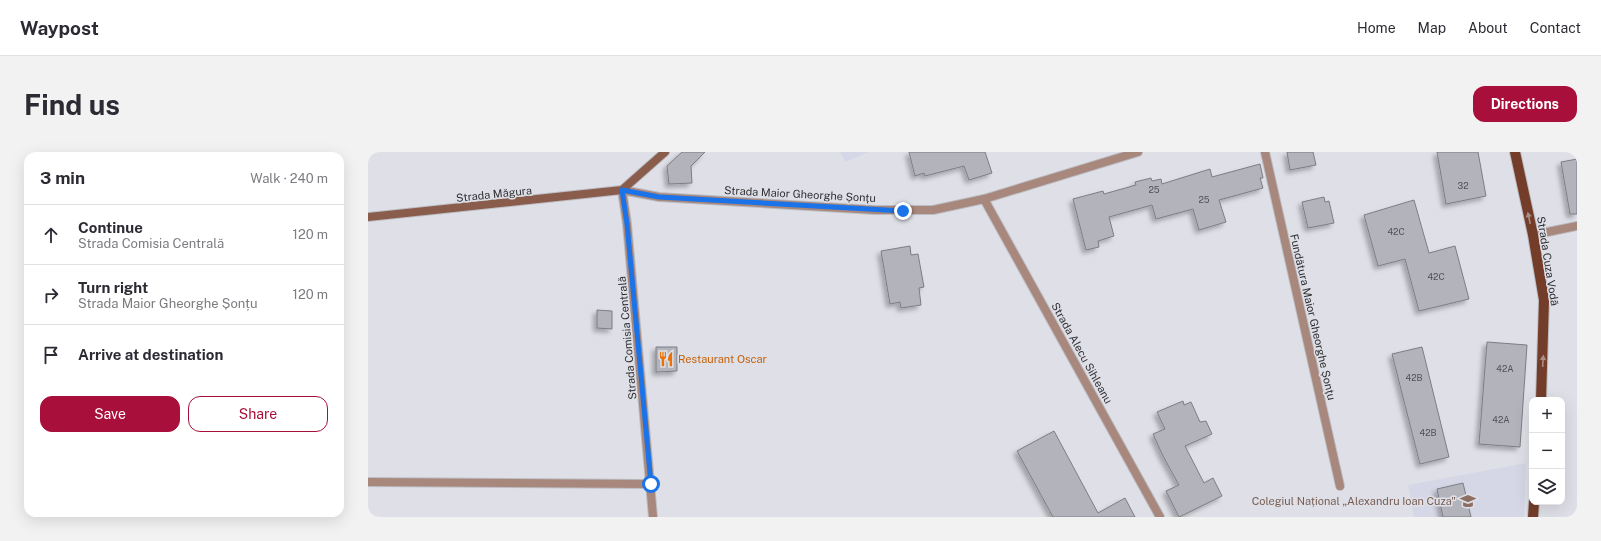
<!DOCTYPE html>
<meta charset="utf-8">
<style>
body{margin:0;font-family:"Public Sans",sans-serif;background:#f2f2f3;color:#2b2b33}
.controls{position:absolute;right:12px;bottom:12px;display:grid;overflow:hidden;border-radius:8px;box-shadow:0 4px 16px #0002}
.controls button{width:36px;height:36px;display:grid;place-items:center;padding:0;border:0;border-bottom:1px solid #e1e1e2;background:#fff;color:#2b2b33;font:20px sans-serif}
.stop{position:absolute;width:12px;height:12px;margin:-9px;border:3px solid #1a73e8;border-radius:50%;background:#fff}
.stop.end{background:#1a73e8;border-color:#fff;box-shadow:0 1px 4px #0008}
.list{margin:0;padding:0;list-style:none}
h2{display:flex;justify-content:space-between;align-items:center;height:52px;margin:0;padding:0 16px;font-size:17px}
h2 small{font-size:13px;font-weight:400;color:#7c7c81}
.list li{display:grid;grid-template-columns:26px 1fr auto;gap:12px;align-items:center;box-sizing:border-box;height:60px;padding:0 16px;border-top:1px solid #e1e1e2}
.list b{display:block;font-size:15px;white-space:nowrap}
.list p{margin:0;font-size:13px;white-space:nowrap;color:#7c7c81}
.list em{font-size:13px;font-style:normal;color:#7c7c81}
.actions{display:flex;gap:8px;padding:12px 16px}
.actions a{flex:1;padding:9px 0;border:1px solid #a80f3b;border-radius:12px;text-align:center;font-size:14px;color:#a80f3b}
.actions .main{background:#a80f3b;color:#fff}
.icon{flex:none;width:22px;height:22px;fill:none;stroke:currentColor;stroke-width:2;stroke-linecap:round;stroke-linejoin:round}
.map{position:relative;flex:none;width:1209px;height:365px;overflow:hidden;border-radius:12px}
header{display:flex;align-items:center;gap:24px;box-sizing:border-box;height:56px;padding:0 20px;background:#fff;border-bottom:1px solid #e1e1e2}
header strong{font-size:19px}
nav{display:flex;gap:22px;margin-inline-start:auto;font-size:14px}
.intro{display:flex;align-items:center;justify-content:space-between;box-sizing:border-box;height:96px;padding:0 24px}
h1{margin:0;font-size:28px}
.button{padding:10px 18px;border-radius:12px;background:#a80f3b;color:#fff;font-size:14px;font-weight:700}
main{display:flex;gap:24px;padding:0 24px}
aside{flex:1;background:#fff;border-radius:12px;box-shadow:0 4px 16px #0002}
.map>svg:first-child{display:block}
.built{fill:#d6d7e6}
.building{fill:#b3b4bb;stroke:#7d7d84;filter:url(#shadow)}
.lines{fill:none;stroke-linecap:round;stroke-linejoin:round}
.minor-casing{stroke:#bcbdc3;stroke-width:10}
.tertiary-casing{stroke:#bcbdc3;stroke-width:10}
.secondary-casing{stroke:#bcbdc3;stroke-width:10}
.primary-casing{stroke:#bcbdc3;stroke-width:12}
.minor{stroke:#a8877c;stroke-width:8}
.tertiary{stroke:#a8877c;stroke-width:8}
.secondary{stroke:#8a5c4c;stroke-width:8}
.primary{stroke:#743d29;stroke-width:10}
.oneway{fill:#aa8e88}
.route{stroke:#1a73e8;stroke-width:5}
.labels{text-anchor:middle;stroke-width:3;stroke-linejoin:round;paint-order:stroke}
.number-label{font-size:9px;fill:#515155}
.street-label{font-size:11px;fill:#303033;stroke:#dfe0e7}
.food-label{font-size:11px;fill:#c56008;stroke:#dfe0e7;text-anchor:start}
.education-label{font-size:11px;fill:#785e54;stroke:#dfe0e7;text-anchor:end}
</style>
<header>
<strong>Waypost</strong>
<nav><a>Home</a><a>Map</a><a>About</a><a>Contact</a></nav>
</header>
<div class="intro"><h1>Find us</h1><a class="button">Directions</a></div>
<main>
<aside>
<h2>3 min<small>Walk · 240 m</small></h2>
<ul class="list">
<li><svg class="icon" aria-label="ahead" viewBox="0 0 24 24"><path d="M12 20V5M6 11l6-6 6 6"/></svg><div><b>Continue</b><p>Strada Comisia Centrală</p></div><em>120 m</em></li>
<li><svg class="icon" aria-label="right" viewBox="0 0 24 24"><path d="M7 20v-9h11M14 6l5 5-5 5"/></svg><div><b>Turn right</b><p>Strada Maior Gheorghe Șonțu</p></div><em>120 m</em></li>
<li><svg class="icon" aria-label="arrive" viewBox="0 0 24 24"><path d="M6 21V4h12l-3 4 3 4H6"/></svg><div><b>Arrive at destination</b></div></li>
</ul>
<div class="actions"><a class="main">Save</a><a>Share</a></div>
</aside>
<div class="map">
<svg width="1209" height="365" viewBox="0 0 1209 365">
<defs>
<filter id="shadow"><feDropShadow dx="-3.5" dy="3.5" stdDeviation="2" flood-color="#0004"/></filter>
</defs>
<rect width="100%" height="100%" fill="#dfe0e7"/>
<!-- built -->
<g class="built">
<polygon points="472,0 501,0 477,10"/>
<polygon points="1158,311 1156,365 1046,365 1040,333"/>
</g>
<!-- building -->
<g class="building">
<polygon points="314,0 337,0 323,14 324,31 301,32 299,14"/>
<polygon points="541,0 617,0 624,21 601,28 596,14 557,24 556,21 547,24"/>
<polygon points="919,0 945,0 948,13 922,18"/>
<polygon points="1069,0 1110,0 1118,44 1078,52"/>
<polygon points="1209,7 1209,62 1202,62 1193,10"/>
<polygon points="892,12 895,26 892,26 895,36 851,48 858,70 831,78 825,57 788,67 784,53 741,65 746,84 730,89 731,95 718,98 705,47 735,39 736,42 768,33 767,30 783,26 784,29 793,27 794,32 842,17 844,25"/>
<polygon points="956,45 957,50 961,49 966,71 940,76 934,50"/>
<polygon points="1046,48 1061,101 1087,94 1101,147 1051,159 1037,107 1010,114 996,63"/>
<polygon points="542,94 543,103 550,102 556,135 551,136 553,153 533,156 532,150 522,152 513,99"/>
<polygon points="229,158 244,159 244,177 229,176"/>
<polygon points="1119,190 1159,193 1152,295 1111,292"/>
<polygon points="288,195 309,195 309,219 288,220"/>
<polygon points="1054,195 1081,305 1052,312 1024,202"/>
<polygon points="815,249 816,253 823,250 832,270 838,269 844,282 817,294 836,331 845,326 854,344 811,365 798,339 811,333 795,304 785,282 797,277 789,260"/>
<polygon points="686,279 730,361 757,346 767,365 685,365 649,299"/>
<polygon points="1095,331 1103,365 1075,365 1069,337"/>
</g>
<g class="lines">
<defs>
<g id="minor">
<polyline points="897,0 972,334"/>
<polyline points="616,47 792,365"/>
<polyline points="1165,83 1209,74"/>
<polyline points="0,330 283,332"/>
</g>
<polyline id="tertiary" points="285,365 259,72 254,38 291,45 507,58 565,58 616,47 770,0"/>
<polyline id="secondary" points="0,65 254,38 297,0"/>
<g id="primary">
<polyline points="1147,0 1165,83 1176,148 1173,248"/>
<polyline points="1165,365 1166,350"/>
</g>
</defs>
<!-- minor casing -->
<use href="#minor" class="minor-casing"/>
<!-- tertiary casing -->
<use href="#tertiary" class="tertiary-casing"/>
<!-- secondary casing -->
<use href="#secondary" class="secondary-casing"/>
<!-- primary casing -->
<use href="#primary" class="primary-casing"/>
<!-- minor -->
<use href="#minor" class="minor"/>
<!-- tertiary -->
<use href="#tertiary" class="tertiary"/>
<!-- secondary -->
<use href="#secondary" class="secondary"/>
<!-- primary -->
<use href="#primary" class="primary"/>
</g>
<!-- one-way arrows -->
<defs><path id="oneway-solid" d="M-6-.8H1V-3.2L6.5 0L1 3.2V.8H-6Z"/></defs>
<g class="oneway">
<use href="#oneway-solid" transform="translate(1161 66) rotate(-102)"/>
<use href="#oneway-solid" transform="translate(1175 209) rotate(-87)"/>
</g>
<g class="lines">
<!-- route -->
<polyline class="route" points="283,332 259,72 254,38 291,45 535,59"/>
</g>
<!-- icons -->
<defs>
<symbol id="restaurant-bare" viewBox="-9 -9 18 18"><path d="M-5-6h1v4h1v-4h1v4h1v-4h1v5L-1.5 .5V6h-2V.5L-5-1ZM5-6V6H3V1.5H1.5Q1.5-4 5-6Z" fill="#e8710a" stroke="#dfe0e7" stroke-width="2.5" paint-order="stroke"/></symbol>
<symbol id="university-bare" viewBox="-9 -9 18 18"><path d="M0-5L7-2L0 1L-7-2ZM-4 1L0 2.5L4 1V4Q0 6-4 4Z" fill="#8d6e63" stroke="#dfe0e7" stroke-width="2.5" paint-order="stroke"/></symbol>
</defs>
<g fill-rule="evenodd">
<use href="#restaurant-bare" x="287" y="196" width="22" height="22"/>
<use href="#university-bare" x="1089" y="338" width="22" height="22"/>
</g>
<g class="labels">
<!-- number labels -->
<g class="number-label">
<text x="1095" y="37">32</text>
<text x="786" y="41">25</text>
<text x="836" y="51">25</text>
<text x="1028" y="83">42C</text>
<text x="1068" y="128">42C</text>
<text x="1137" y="220">42A</text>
<text x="1046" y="229">42B</text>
<text x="1133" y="271">42A</text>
<text x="1060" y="284">42B</text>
</g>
<!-- street labels -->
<g class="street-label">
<text transform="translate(126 42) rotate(-6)" y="4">Strada Măgura</text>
<text transform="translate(432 42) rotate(3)" y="4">Strada Maior Gheorghe Șonțu</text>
<text transform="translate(1180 109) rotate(81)" y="4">Strada Cuza Vodă</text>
<text transform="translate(945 165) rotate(77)" y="4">Fundătura Maior Gheorghe Șonțu</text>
<text transform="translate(259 186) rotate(-95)" y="4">Strada Comisia Centrală</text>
<text transform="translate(714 201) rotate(61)" y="4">Strada Alecu Sihleanu</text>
</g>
<!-- food labels -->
<g class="food-label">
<text x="310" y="211">Restaurant Oscar</text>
</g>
<!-- education labels -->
<g class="education-label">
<text x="1088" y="353">Colegiul Național „Alexandru Ioan Cuza"</text>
</g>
</g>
</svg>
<div class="controls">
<button>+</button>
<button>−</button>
<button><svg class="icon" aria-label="layers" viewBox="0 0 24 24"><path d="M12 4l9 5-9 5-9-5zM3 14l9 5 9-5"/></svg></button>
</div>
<div class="stop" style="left:283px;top:332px"></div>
<div class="stop end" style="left:535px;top:59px"></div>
</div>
</main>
